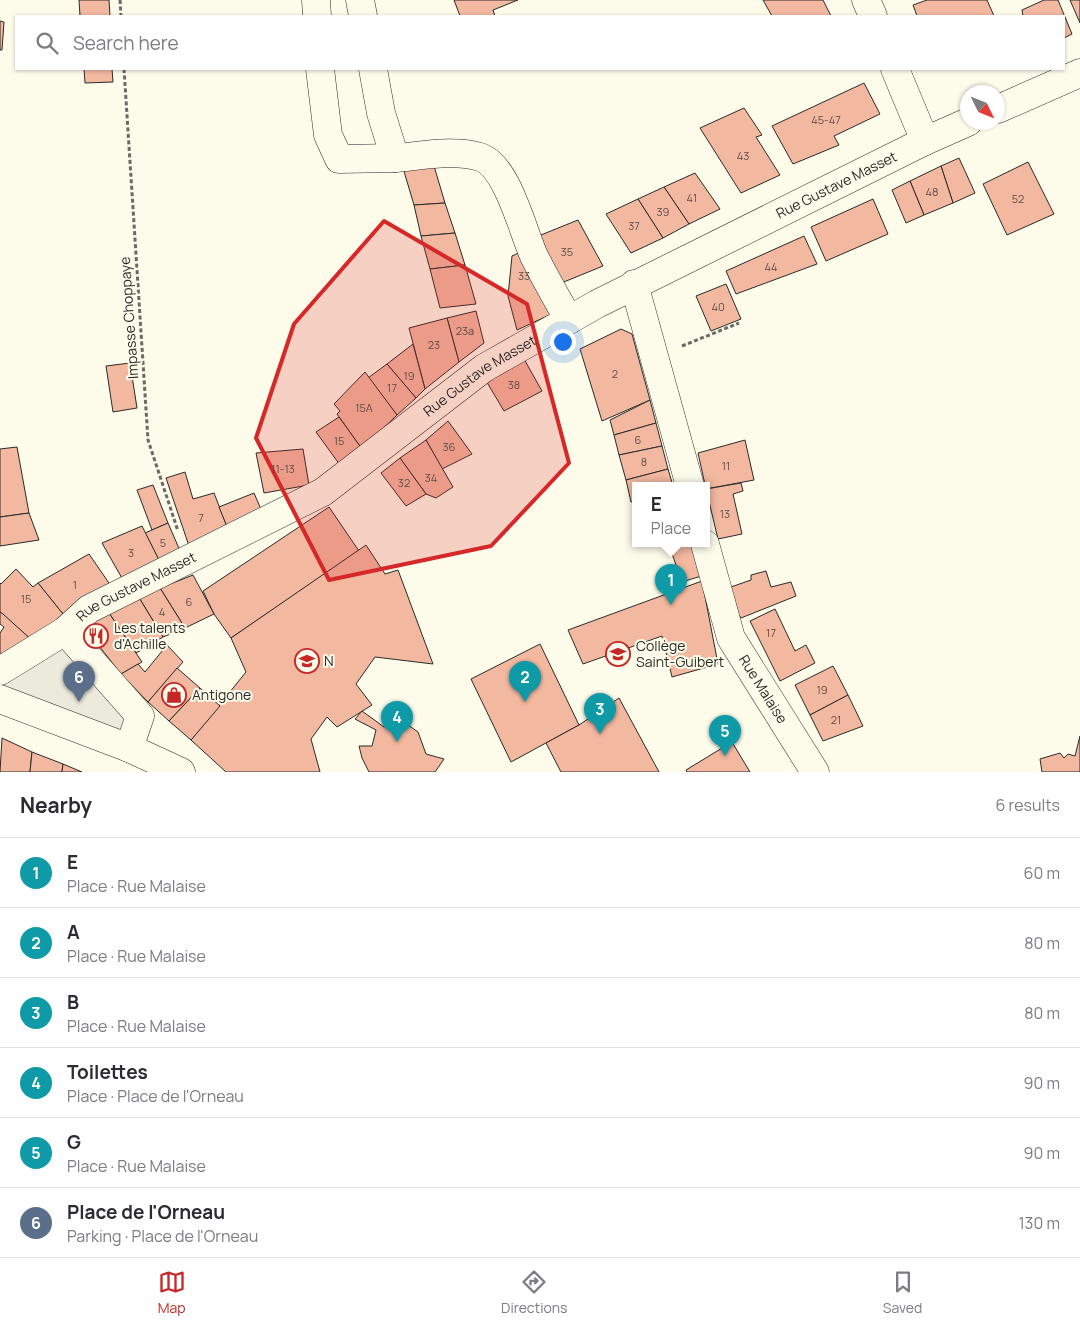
<!DOCTYPE html>
<meta charset="utf-8">
<style>
body{margin:0;font-family:Manrope,sans-serif;background:#f2f2f3;color:#2b2b33}
.compass{position:absolute;left:960px;top:85px;width:45px;height:45px;border-radius:50%;background:#fff;box-shadow:0 1px 4px #0004;rotate:133deg}
.you{position:absolute;left:562px;top:341px;width:18px;height:18px;margin:-12px;border:4px solid #fff;border-radius:50%;background:#1a73e8;box-shadow:0 0 0 8px #1a73e833}
.badge{display:grid;place-items:center;width:32px;height:32px;border-radius:50%;background:#c62828;color:#fff;font-size:16px;font-weight:700}
.pin{position:absolute;translate:-50% -41px;filter:drop-shadow(0 1px 2px #0008)}
.pin::after{content:'';position:absolute;top:26px;width:18px;height:15px;background:inherit;clip-path:polygon(0 0,100% 0,50% 100%)}
.popup{position:absolute;left:632px;top:482px;width:78px;height:65px;box-sizing:border-box;display:grid;place-content:center;border-radius:0px;background:#fff;filter:drop-shadow(0 1px 4px #0005);font-size:16px;white-space:nowrap;color:#7c7c81}
.popup b{font-size:19px;color:#2b2b33}
.popup::after{content:'';position:absolute;left:50%;top:100%;margin-left:-10px;border:10px solid transparent;border-top-color:#fff}
.list{margin:0;padding:0;list-style:none}
h2{display:flex;justify-content:space-between;align-items:center;height:65px;margin:0;padding:0 20px;font-size:21px}
h2 small{font-size:16px;font-weight:400;color:#7c7c81}
.list li{display:grid;grid-template-columns:32px 1fr auto;gap:15px;align-items:center;box-sizing:border-box;height:70px;padding:0 20px;border-top:1px solid #e1e1e2}
.list b{display:block;font-size:19px;white-space:nowrap}
.list p{margin:0;font-size:16px;white-space:nowrap;color:#7c7c81}
.list em{font-size:16px;font-style:normal;color:#7c7c81}
.icon{flex:none;width:28px;height:28px;fill:none;stroke:currentColor;stroke-width:2;stroke-linecap:round;stroke-linejoin:round}
.map{position:relative;flex:none;width:1080px;height:772px;overflow:hidden}
.search{position:absolute;background:#fff;box-shadow:0 1px 4px #0004;left:15px;right:15px;top:15px;height:55px;display:flex;align-items:center;gap:12px;box-sizing:border-box;padding:0 18px;border-radius:0px;color:#7c7c81;font-size:19px}
.sheet{height:485px;background:#fff}
nav{display:flex;justify-content:space-around;align-items:center;box-sizing:border-box;height:70px;border-top:1px solid #e1e1e2;background:#fff;font-size:14px;color:#7c7c81}
nav a{display:grid;justify-items:center;gap:2px}
nav .on{color:#c62828}
.map>svg:first-child{display:block}
.parking{fill:#eceadb;stroke:#74746e}
.building{fill:#f2b8a0;stroke:#2b2b2b}
.lines{fill:none;stroke-linecap:round;stroke-linejoin:round}
.minor-casing{stroke:#2b2b2b;stroke-width:29}
.path{stroke:#6a6964;stroke-width:3;stroke-dasharray:4 2.5;stroke-linecap:butt}
.minor{stroke:#fdfbea;stroke-width:28}
.marked{fill:#d62828;fill-opacity:0.2;stroke:#d62828;stroke-width:4;stroke-linejoin:round}
.labels{text-anchor:middle;stroke-width:4;stroke-linejoin:round;paint-order:stroke}
.number-label{font-size:11px;fill:#5d4e48}
.street-label{font-size:14px;fill:#2b2b2b;stroke:#fdfbea}
.poi-label{font-size:14px;fill:#2b2b2b;stroke:#fdfbea;text-anchor:start}
</style>
<div class="map">
<svg width="1080" height="772" viewBox="0 0 1080 772">
<rect width="100%" height="100%" fill="#fdfbea"/>
<!-- parking -->
<polygon class="parking" points="60,644 130,718 125,733 0,685 0,681"/>
<!-- building -->
<g class="building">
<polygon points="79,0 109,0 110,16 80,16"/>
<polygon points="454,0 518,0 493,10 495,16 460,16"/>
<polygon points="763,0 823,0 831,16 772,16"/>
<polygon points="927,0 987,0 994,16 917,16 913,5"/>
<polygon points="1044,0 1058,0 1072,34 1064,38 1064,16 1023,16 1022,10"/>
<polygon points="1070,0 1080,0 1080,23"/>
<polygon points="0,21 4,22 2,50 0,50"/>
<polygon points="84,69 112,69 113,82 85,83"/>
<polygon points="864,83 880,114 834,136 839,145 793,164 772,126"/>
<polygon points="744,108 762,135 756,137 780,175 741,193 700,128"/>
<polygon points="959,158 975,193 953,203 941,166"/>
<polygon points="1028,162 1054,214 1007,235 983,184"/>
<polygon points="434,166 445,203 414,205 403,168"/>
<polygon points="941,166 953,203 924,215 910,181"/>
<polygon points="695,173 720,209 689,224 664,187"/>
<polygon points="910,181 924,215 906,223 892,190"/>
<polygon points="664,187 689,224 663,238 638,199"/>
<polygon points="638,199 663,238 631,253 606,214"/>
<polygon points="873,199 888,234 826,261 811,227"/>
<polygon points="445,203 455,233 421,236 414,205"/>
<polygon points="578,220 603,266 554,286 531,239"/>
<polygon points="455,233 465,265 430,269 421,236"/>
<polygon points="804,236 817,264 736,294 726,271"/>
<polygon points="525,250 556,312 517,330 508,296 512,256"/>
<polygon points="465,265 476,304 440,308 430,269"/>
<polygon points="726,284 741,319 711,331 696,296"/>
<polygon points="476,311 484,343 459,362 447,318"/>
<polygon points="447,318 459,362 425,389 409,328"/>
<polygon points="621,329 632,334 650,400 602,421 580,349"/>
<polygon points="413,344 425,389 416,398 387,364"/>
<polygon points="524,359 542,391 504,411 485,379"/>
<polygon points="130,363 137,408 113,412 106,366"/>
<polygon points="387,364 416,398 397,415 368,378"/>
<polygon points="365,372 397,415 362,449 337,414 340,411 334,404"/>
<polygon points="650,400 656,423 614,435 610,420"/>
<polygon points="339,417 362,449 340,465 316,432"/>
<polygon points="448,421 472,454 442,469 426,440"/>
<polygon points="656,423 662,446 619,455 614,435"/>
<polygon points="426,440 453,487 436,498 426,494 400,458"/>
<polygon points="745,440 754,480 706,489 698,453"/>
<polygon points="662,446 668,469 626,480 619,455"/>
<polygon points="17,447 29,513 0,517 0,449"/>
<polygon points="303,449 309,485 264,493 256,453"/>
<polygon points="400,458 426,494 406,506 381,473"/>
<polygon points="668,469 673,486 636,486 636,501 631,502 626,480"/>
<polygon points="185,472 193,499 214,493 228,529 189,546 166,478"/>
<polygon points="741,483 743,491 733,494 742,534 718,539 706,489"/>
<polygon points="153,485 168,523 152,530 137,490"/>
<polygon points="254,493 263,514 228,529 219,507"/>
<polygon points="329,507 359,551 231,638 214,614 203,591"/>
<polygon points="29,513 39,540 0,546 0,517"/>
<polygon points="168,523 181,553 160,562 145,533"/>
<polygon points="142,526 160,562 123,580 102,543"/>
<polygon points="682,544 703,544 711,573 682,582 670,548"/>
<polygon points="366,545 385,574 398,570 433,664 375,657 356,684 372,705 337,727 327,717 311,739 320,772 226,772 191,740 246,672 231,638"/>
<polygon points="89,554 111,586 63,614 38,583"/>
<polygon points="16,569 33,587 38,583 63,614 35,643 0,612 0,583 1,584"/>
<polygon points="766,571 771,587 791,582 796,596 741,618 736,611 731,587 751,580 751,575"/>
<polygon points="193,575 214,614 185,628 160,588"/>
<polygon points="702,581 718,664 672,677 662,636 583,664 568,630"/>
<polygon points="160,588 185,628 163,637 138,596"/>
<polygon points="138,596 163,637 136,653 109,613"/>
<polygon points="775,609 795,651 806,645 815,663 780,681 750,621"/>
<polygon points="0,612 3,614 35,643 0,656 0,633 4,627 0,624"/>
<polygon points="109,613 142,662 121,674 85,628"/>
<polygon points="540,644 579,725 511,762 471,679"/>
<polygon points="167,645 183,662 148,702 121,674 138,664 145,672"/>
<polygon points="833,666 848,695 810,715 795,685"/>
<polygon points="177,668 200,688 169,721 148,702"/>
<polygon points="200,688 220,706 191,740 169,721"/>
<polygon points="848,695 863,726 823,741 810,715"/>
<polygon points="619,698 659,772 561,772 546,743 579,725"/>
<polygon points="362,711 384,727 398,721 404,722 418,732 426,754 444,759 435,772 369,772 362,758 359,746 372,746 376,730 355,719"/>
<polygon points="1080,736 1080,772 1042,772 1040,759 1060,753 1064,758 1068,754 1075,756"/>
<polygon points="2,738 32,752 30,772 0,772"/>
<polygon points="732,742 750,772 687,772 686,770"/>
<polygon points="32,752 63,764 62,772 30,772"/>
<polygon points="63,764 82,772 62,772"/>
</g>
<g class="lines">
<defs>
<g id="minor">
<polyline points="316,0 317,16"/>
<polyline points="360,0 363,16"/>
<polyline points="866,0 873,16"/>
<polyline points="320,69 328,135 339,159 395,158"/>
<path d="M373,69L381,113L395,158C421,156 454,149 480,157C507,165 523,232 534,256C545,278 557,299 569,320"/>
<polyline points="895,69 925,141"/>
<polyline points="998,109 1080,73"/>
<polyline points="634,284 690,486"/>
<path id="s1" d="M705,544L731,638L815,772"/>
<polyline points="65,631 140,716 129,748"/>
<path id="s2" d="M0,671L65,631L89,609L323,492L484,368L597,304L925,141L968,122"/>
<polyline points="0,699 129,748 181,772"/>
</g>
</defs>
<!-- minor casing -->
<use href="#minor" class="minor-casing"/>
<!-- path -->
<g class="path">
<polyline points="120,0 121,16"/>
<polyline points="124,69 148,440 178,531"/>
<polyline points="682,346 739,323"/>
</g>
<!-- minor -->
<use href="#minor" class="minor"/>
</g>
<!-- marked area -->
<path class="marked" d="M384,221L527,304L569,463L491,546L329,580L256,438L294,324Z"/>
<!-- icons -->
<defs>
<symbol id="restaurant-ring" viewBox="-11 -11 22 22"><circle r="9.5" fill="#fdfbea" stroke="#c62828" stroke-width="1.5"/><path d="M-5-6h1v4h1v-4h1v4h1v-4h1v5L-1.5 .5V6h-2V.5L-5-1ZM5-6V6H3V1.5H1.5Q1.5-4 5-6Z" fill="#c62828"/></symbol>
<symbol id="school-ring" viewBox="-11 -11 22 22"><circle r="9.5" fill="#fdfbea" stroke="#c62828" stroke-width="1.5"/><path d="M0-5L7-2L0 1L-7-2ZM-4 1L0 2.5L4 1V4Q0 6-4 4Z" fill="#c62828"/></symbol>
<symbol id="shop-ring" viewBox="-11 -11 22 22"><circle r="9.5" fill="#fdfbea" stroke="#c62828" stroke-width="1.5"/><path d="M-5-2.5h2.3a2.7 3.5 0 0 1 5.4 0H5L5.5 6h-11ZM-1.5-2.5h3a1.5 2.3 0 0 0-3 0Z" fill="#c62828"/></symbol>
</defs>
<g fill-rule="evenodd">
<use href="#restaurant-ring" x="82" y="622" width="28" height="28"/>
<use href="#school-ring" x="604" y="640" width="28" height="28"/>
<use href="#school-ring" x="293" y="647" width="28" height="28"/>
<use href="#shop-ring" x="160" y="681" width="28" height="28"/>
</g>
<g class="labels">
<!-- number labels -->
<g class="number-label">
<text x="826" y="124">45-47</text>
<text x="743" y="160">43</text>
<text x="932" y="196">48</text>
<text x="692" y="202">41</text>
<text x="1018" y="203">52</text>
<text x="663" y="216">39</text>
<text x="634" y="230">37</text>
<text x="567" y="256">35</text>
<text x="771" y="271">44</text>
<text x="524" y="280">33</text>
<text x="718" y="311">40</text>
<text x="465" y="335">23a</text>
<text x="434" y="349">23</text>
<text x="615" y="378">2</text>
<text x="409" y="380">19</text>
<text x="514" y="389">38</text>
<text x="392" y="392">17</text>
<text x="364" y="412">15A</text>
<text x="638" y="444">6</text>
<text x="339" y="445">15</text>
<text x="449" y="451">36</text>
<text x="644" y="466">8</text>
<text x="726" y="470">11</text>
<text x="283" y="473">11-13</text>
<text x="431" y="482">34</text>
<text x="404" y="487">32</text>
<text x="725" y="518">13</text>
<text x="201" y="522">7</text>
<text x="163" y="547">5</text>
<text x="131" y="557">3</text>
<text x="75" y="589">1</text>
<text x="26" y="603">15</text>
<text x="189" y="606">6</text>
<text x="162" y="616">4</text>
<text x="771" y="637">17</text>
<text x="822" y="694">19</text>
<text x="836" y="724">21</text>
</g>
<!-- street labels -->
<g class="street-label">
<text dy="5" stroke="none"><textPath href="#s2" startOffset="971">Rue Gustave Masset</textPath></text>
<text transform="translate(129 318) rotate(-94)" y="5">Impasse Choppaye</text>
<text dy="5" stroke="none"><textPath href="#s2" startOffset="566">Rue Gustave Masset</textPath></text>
<text dy="5" stroke="none"><textPath href="#s2" startOffset="161">Rue Gustave Masset</textPath></text>
<text dy="5" stroke="none"><textPath href="#s1" startOffset="158">Rue Malaise</textPath></text>
</g>
<!-- poi labels -->
<g class="poi-label">
<text x="114" y="633">Les talents<tspan x="114" dy="16">d'Achille</tspan></text>
<text x="636" y="651">Collège<tspan x="636" dy="16">Saint-Guibert</tspan></text>
<text x="324" y="666">N</text>
<text x="192" y="700">Antigone</text>
</g>
</g>
</svg>
<svg class="compass" viewBox="-18 -18 36 36"><path d="M0-13l5 13h-10z" fill="#e53935"/><path d="M0 13l5-13h-10z" fill="#7c7c81"/></svg>
<div class="you"></div>
<div class="pin badge" style="left:671px;top:605px;background:#0f9aa8">1</div>
<div class="popup"><b>E</b>Place</div>
<div class="pin badge" style="left:525px;top:702px;background:#0f9aa8">2</div>
<div class="pin badge" style="left:600px;top:734px;background:#0f9aa8">3</div>
<div class="pin badge" style="left:397px;top:742px;background:#0f9aa8">4</div>
<div class="pin badge" style="left:725px;top:756px;background:#0f9aa8">5</div>
<div class="pin badge" style="left:79px;top:702px;background:#5c6f8a">6</div>
<div class="search"><svg class="icon" aria-label="search" viewBox="0 0 24 24"><circle cx="10" cy="10" r="6"/><path d="M15 15l6 6"/></svg>Search here</div>
</div>
<section class="sheet">
<h2>Nearby<small>6 results</small></h2>
<ul class="list">
<li><span class="badge" style="background:#0f9aa8">1</span><div><b>E</b><p>Place · Rue Malaise</p></div><em>60 m</em></li>
<li><span class="badge" style="background:#0f9aa8">2</span><div><b>A</b><p>Place · Rue Malaise</p></div><em>80 m</em></li>
<li><span class="badge" style="background:#0f9aa8">3</span><div><b>B</b><p>Place · Rue Malaise</p></div><em>80 m</em></li>
<li><span class="badge" style="background:#0f9aa8">4</span><div><b>Toilettes</b><p>Place · Place de l'Orneau</p></div><em>90 m</em></li>
<li><span class="badge" style="background:#0f9aa8">5</span><div><b>G</b><p>Place · Rue Malaise</p></div><em>90 m</em></li>
<li><span class="badge" style="background:#5c6f8a">6</span><div><b>Place de l'Orneau</b><p>Parking · Place de l'Orneau</p></div><em>130 m</em></li>
</ul>
</section>
<nav>
<a class="on"><svg class="icon" aria-label="map" viewBox="0 0 24 24"><path d="M3 6l6-2 6 2 6-2v14l-6 2-6-2-6 2zM9 4v14M15 6v14"/></svg>Map</a>
<a><svg class="icon" aria-label="directions" viewBox="0 0 24 24"><path d="M12 3l9 9-9 9-9-9zM9 14v-3h6M13 9l2 2-2 2"/></svg>Directions</a>
<a><svg class="icon" aria-label="saved" viewBox="0 0 24 24"><path d="M7 4h10v16l-5-4-5 4z"/></svg>Saved</a>
</nav>
